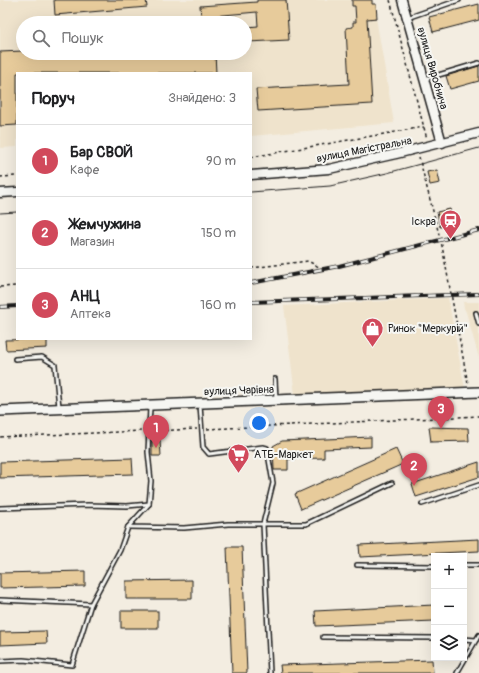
<!DOCTYPE html>
<html lang="uk">
<meta charset="utf-8">
<style>
body{margin:0;font-family:Pangolin,sans-serif;background:#f2f2f2;color:#202124}
.controls{position:absolute;right:12px;bottom:12px;display:grid;overflow:hidden;border-radius:0px;box-shadow:0 4px 16px #0002}
.controls button{width:36px;height:36px;display:grid;place-items:center;padding:0;border:0;border-bottom:1px solid #e0e0e0;background:#fff;color:#202124;font:20px sans-serif}
.you{position:absolute;left:259px;top:423px;width:14px;height:14px;margin:-10px;border:3px solid #fff;border-radius:50%;background:#1a73e8;box-shadow:0 0 0 6px #1a73e833}
.badge{display:grid;place-items:center;width:26px;height:26px;border-radius:50%;background:#d1495b;color:#fff;font-size:13px;font-weight:700}
.pin{position:absolute;translate:-50% -33px;filter:drop-shadow(0 1px 2px #0008)}
.pin::after{content:'';position:absolute;top:21px;width:14px;height:12px;background:inherit;clip-path:polygon(0 0,100% 0,50% 100%)}
.list{margin:0;padding:0;list-style:none}
h2{display:flex;justify-content:space-between;align-items:center;height:52px;margin:0;padding:0 16px;font-size:17px}
h2 small{font-size:13px;font-weight:400;color:#757577}
.list li{display:grid;grid-template-columns:26px 1fr auto;gap:12px;align-items:center;box-sizing:border-box;height:72px;padding:0 16px;border-top:1px solid #e0e0e0}
.list b{display:block;font-size:15px;white-space:nowrap}
.list p{margin:0;font-size:13px;white-space:nowrap;color:#757577}
.list em{font-size:13px;font-style:normal;color:#757577}
.icon{flex:none;width:22px;height:22px;fill:none;stroke:currentColor;stroke-width:2;stroke-linecap:round;stroke-linejoin:round}
.map{position:relative;flex:none;width:479px;height:673px;overflow:hidden}
.search{position:absolute;background:#fff;box-shadow:0 4px 16px #0002;left:16px;top:16px;width:236px;height:44px;display:flex;align-items:center;gap:10px;box-sizing:border-box;padding:0 14px;border-radius:22px;color:#757577;font-size:15px}
.panel{position:absolute;background:#fff;box-shadow:0 4px 16px #0002;left:16px;top:72px;width:236px;height:268px;border-radius:0px}
.map>svg:first-child{display:block}
.built{fill:#efe3cc;fill-rule:evenodd}
.building{fill:#e7cb9b;stroke:#1c1c1c}
.lines{fill:none;stroke-linecap:round;stroke-linejoin:round}
.service-casing{stroke:#1c1c1c;stroke-width:6}
.tertiary-casing{stroke:#1c1c1c;stroke-width:11}
.secondary-casing{stroke:#1c1c1c;stroke-width:12}
.path{stroke:#1c1c1c;stroke-width:1.5;stroke-dasharray:3 3;stroke-linecap:butt}
.service{stroke:#f6f6f2;stroke-width:3}
.tertiary{stroke:#f6f6f2;stroke-width:8}
.secondary{stroke:#f6f6f2;stroke-width:9}
.tram{stroke:#1c1c1c;stroke-width:1}
.rail-casing{stroke:#1c1c1c;stroke-width:4}
.rail{stroke:#f6f6f2;stroke-width:2.5;stroke-dasharray:8;stroke-linecap:butt}
.labels{text-anchor:middle;stroke-width:4;stroke-linejoin:round;paint-order:stroke}
.street-label{font-size:11px;fill:#1c1c1c;stroke:#f6f6f2}
.poi-label{font-size:11px;fill:#1c1c1c;stroke:#f6f6f2;text-anchor:start}
</style>
<div class="map">
<svg width="479" height="673" viewBox="0 0 479 673">
<rect width="100%" height="100%" fill="#f3ede1"/>
<filter id="ink" filterUnits="userSpaceOnUse"><feTurbulence type="fractalNoise" baseFrequency=".025" numOctaves="2"/><feDisplacementMap in="SourceGraphic" scale="8" xChannelSelector="R" yChannelSelector="G"/><feConvolveMatrix kernelMatrix="1 2 1 2 8 2 1 2 1" color-interpolation-filters="sRGB"/></filter>
<g filter="url(#ink)">
<!-- built -->
<g class="built">
<path d="M0,0H373L394,123L251,136V73H17V147L0,148ZM23,23H245V53H23Z"/>
<polygon points="448,298 465,389 295,395 284,306"/>
<polygon points="463,302 479,302 479,358 466,312 464,308"/>
</g>
<!-- building -->
<g class="building">
<polygon points="54,0 146,0 147,7 55,15"/>
<polygon points="257,0 286,0 289,40 248,42 247,27 258,26 257,12 201,17 200,6 257,2"/>
<polygon points="352,0 372,0 372,4 376,4 377,18 367,19 372,104 258,111 256,89 349,84 346,28 353,27 353,22 356,22 355,6 352,6"/>
<polygon points="479,4 479,20 433,32 429,17"/>
<polygon points="23,51 23,53 215,53 216,73 17,73 17,125 0,126 0,52"/>
<polygon points="479,66 479,81 450,89 446,76"/>
<polygon points="437,170 440,183 430,185 427,172"/>
<polygon points="450,209 454,224 440,227 437,212"/>
<polygon points="47,339 47,348 6,350 5,340"/>
<polygon points="429,427 468,428 469,441 431,442"/>
<polygon points="371,437 371,447 324,449 324,458 288,459 288,470 274,470 273,446 282,441"/>
<polygon points="160,440 161,456 152,456 152,441"/>
<polygon points="396,449 403,464 301,509 295,494"/>
<polygon points="132,458 133,474 0,478 0,462"/>
<polygon points="479,462 479,477 416,497 412,484"/>
<polygon points="479,539 479,551 360,557 359,545"/>
<polygon points="227,547 242,547 247,673 232,673"/>
<polygon points="85,571 85,586 0,588 0,573"/>
<polygon points="192,580 192,599 126,599 126,581"/>
<polygon points="434,605 434,621 316,626 315,611"/>
<rect x="121" y="611" width="37" height="17"/>
<polygon points="46,631 47,643 0,645 0,632"/>
<polygon points="432,660 433,673 281,673 280,665"/>
</g>
<g class="lines">
<defs>
<g id="service">
<polyline points="407,18 459,0"/>
<polyline points="425,79 479,63"/>
<polyline points="476,313 479,324"/>
<polyline points="15,359 42,357 55,365 59,407"/>
<polyline points="275,379 276,399"/>
<polyline points="200,405 203,447 209,454 263,447 267,448 273,483 263,524 306,524 392,483"/>
<polyline points="150,407 148,452 151,481 149,504 128,527 184,528 228,524 263,524 270,673"/>
<polyline points="422,504 479,485"/>
<polyline points="0,508 88,505 127,506 149,504"/>
<polyline points="357,565 434,566"/>
<polyline points="464,565 479,565"/>
<polyline points="0,600 91,604 120,550 128,527"/>
<polyline points="323,637 434,638"/>
<polyline points="464,639 476,640"/>
<polyline points="0,661 23,660 72,665 91,604"/>
<polyline points="457,673 479,635"/>
</g>
<g id="tertiary">
<polyline points="402,0 442,143"/>
<polyline points="251,175 329,169 396,154 479,133"/>
<polyline points="0,193 17,192"/>
</g>
<polyline id="secondary" points="0,411 479,392"/>
</defs>
<!-- service casing -->
<use href="#service" class="service-casing"/>
<!-- tertiary casing -->
<use href="#tertiary" class="tertiary-casing"/>
<!-- secondary casing -->
<use href="#secondary" class="secondary-casing"/>
<!-- path -->
<g class="path">
<polyline points="390,0 427,139"/>
<polyline points="251,157 424,127"/>
<polyline points="419,157 442,246 468,384"/>
<polyline points="0,177 17,176"/>
<polyline points="251,268 308,261 319,267"/>
<polyline points="0,287 17,286"/>
<polyline points="207,429 479,416"/>
<polyline points="153,431 197,429"/>
<polyline points="0,437 143,431"/>
</g>
<!-- service -->
<use href="#service" class="service"/>
<!-- tertiary -->
<use href="#tertiary" class="tertiary"/>
<!-- secondary -->
<use href="#secondary" class="secondary"/>
<!-- tram -->
<g class="tram">
<polyline points="251,192 330,186 387,173 479,148"/>
<polyline points="0,213 17,212"/>
</g>
<defs>
<g id="rail">
<polyline points="251,283 339,266 479,230"/>
<polyline points="251,302 479,294"/>
<polyline points="0,307 17,306"/>
</g>
</defs>
<!-- rail casing -->
<use href="#rail" class="rail-casing"/>
<!-- rail -->
<use href="#rail" class="rail"/>
</g>
</g>
<!-- icons -->
<defs>
<symbol id="station-pin" viewBox="-11 -11 22 30"><path d="M0 17L-7.5 6A9.5 9.5 0 1 1 7.5 6Z" fill="#d1495b" stroke="#f6f6f2"/><path d="M-3-6H3Q5-6 5-4V2Q5 4 3 4L4.5 6H3L1.5 4h-3L-3 6H-4.5L-3 4Q-5 4-5 2V-4Q-5-6-3-6ZM-3.5-4v3h7v-3ZM-3.5 1v1.5H-2V1ZM2 1v1.5H3.5V1Z" fill="#fff"/></symbol>
<symbol id="shop-pin" viewBox="-11 -11 22 30"><path d="M0 17L-7.5 6A9.5 9.5 0 1 1 7.5 6Z" fill="#d1495b" stroke="#f6f6f2"/><path d="M-5-2.5h2.3a2.7 3.5 0 0 1 5.4 0H5L5.5 6h-11ZM-1.5-2.5h3a1.5 2.3 0 0 0-3 0Z" fill="#fff"/></symbol>
<symbol id="supermarket-pin" viewBox="-11 -11 22 30"><path d="M0 17L-7.5 6A9.5 9.5 0 1 1 7.5 6Z" fill="#d1495b" stroke="#f6f6f2"/><path d="M-6-5.5h2.5l.6 2H6L4.5 2H-2.5L-4.4-4H-6ZM-1.5 3.2a1.3 1.3 0 1 0 .1 0ZM3 3.2a1.3 1.3 0 1 0 .1 0Z" fill="#fff"/></symbol>
</defs>
<g fill-rule="evenodd">
<use href="#station-pin" x="438" y="208" width="25" height="34"/>
<use href="#shop-pin" x="360" y="316" width="25" height="34"/>
<use href="#supermarket-pin" x="226" y="442" width="25" height="34"/>
</g>
<g class="labels">
<!-- street labels -->
<g class="street-label">
<text transform="translate(433 68) rotate(74)" y="4">вулиця Виробнича</text>
<text transform="translate(364 149) rotate(-11)" y="4">вулиця Магістральна</text>
<text transform="translate(239 390) rotate(-2)" y="4">вулиця Чарівна</text>
</g>
<!-- poi labels -->
<g class="poi-label">
<text x="436" y="225" text-anchor="end">Іскра</text>
<text x="388" y="332">Ринок "Меркурій"</text>
<text x="254" y="458">АТБ-Маркет</text>
</g>
</g>
</svg>
<div class="controls">
<button>+</button>
<button>−</button>
<button><svg class="icon" aria-label="layers" viewBox="0 0 24 24"><path d="M12 4l9 5-9 5-9-5zM3 14l9 5 9-5"/></svg></button>
</div>
<div class="you"></div>
<div class="pin badge" style="left:156px;top:448px">1</div>
<div class="pin badge" style="left:414px;top:486px">2</div>
<div class="pin badge" style="left:441px;top:429px">3</div>
<div class="search"><svg class="icon" aria-label="search" viewBox="0 0 24 24"><circle cx="10" cy="10" r="6"/><path d="M15 15l6 6"/></svg>Пошук</div>
<section class="panel">
<h2>Поруч<small>Знайдено: 3</small></h2>
<ul class="list">
<li><span class="badge">1</span><div><b>Бар СВОЙ</b><p>Кафе</p></div><em>90 m</em></li>
<li><span class="badge">2</span><div><b>Жемчужина</b><p>Магазин</p></div><em>150 m</em></li>
<li><span class="badge">3</span><div><b>АНЦ</b><p>Аптека</p></div><em>160 m</em></li>
</ul>
</section>
</div>
